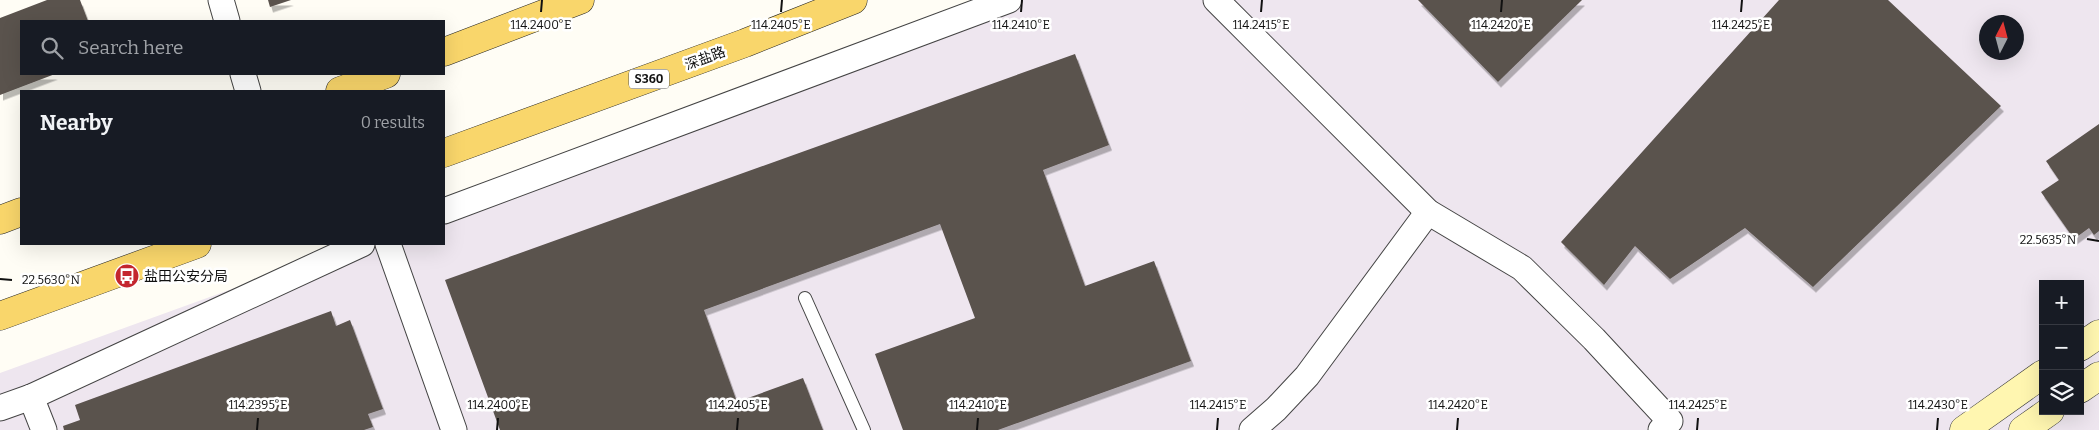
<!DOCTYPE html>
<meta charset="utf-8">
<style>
body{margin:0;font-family:Bitter,"Noto Sans SC",serif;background:#242831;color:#f1f3f6}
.controls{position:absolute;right:15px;bottom:15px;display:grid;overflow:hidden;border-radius:0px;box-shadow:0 5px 20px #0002}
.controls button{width:45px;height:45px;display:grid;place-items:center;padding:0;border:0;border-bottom:1px solid #363941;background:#171b24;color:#f1f3f6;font:25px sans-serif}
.compass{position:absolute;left:1979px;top:15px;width:45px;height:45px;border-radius:50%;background:#171b24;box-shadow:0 5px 20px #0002;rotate:6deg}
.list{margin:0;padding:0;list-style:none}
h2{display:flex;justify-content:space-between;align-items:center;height:65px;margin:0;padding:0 20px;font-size:21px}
h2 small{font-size:16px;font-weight:400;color:#9ea1a6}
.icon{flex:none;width:28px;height:28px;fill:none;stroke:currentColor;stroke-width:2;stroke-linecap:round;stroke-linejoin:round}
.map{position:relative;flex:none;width:2099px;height:430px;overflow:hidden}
.search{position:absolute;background:#171b24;box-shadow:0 5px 20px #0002;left:20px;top:20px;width:425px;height:55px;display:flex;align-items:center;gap:12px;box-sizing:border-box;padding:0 18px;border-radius:0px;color:#9ea1a6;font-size:19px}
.panel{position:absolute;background:#171b24;box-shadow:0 5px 20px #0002;left:20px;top:90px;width:425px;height:155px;border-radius:0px}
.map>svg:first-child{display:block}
.industrial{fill:#eee6ef;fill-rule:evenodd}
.building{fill:#5a524d;filter:url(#shadow)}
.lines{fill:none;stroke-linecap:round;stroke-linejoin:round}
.lane-casing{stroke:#444;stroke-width:14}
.street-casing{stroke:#444;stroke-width:27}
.secondary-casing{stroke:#333;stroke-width:29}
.primary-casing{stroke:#222;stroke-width:29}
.lane{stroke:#fff;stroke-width:12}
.street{stroke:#fff;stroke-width:25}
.secondary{stroke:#fff6b0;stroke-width:28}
.primary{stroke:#f9d66b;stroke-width:28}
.ticks{fill:none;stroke:#111;stroke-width:2}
.labels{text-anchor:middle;stroke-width:5;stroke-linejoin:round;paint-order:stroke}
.shield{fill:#fff;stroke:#585858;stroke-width:1}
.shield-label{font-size:12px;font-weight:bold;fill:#111}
.street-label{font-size:14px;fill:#111;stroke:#fff}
.poi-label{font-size:14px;fill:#111;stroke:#fff;text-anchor:start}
.ticks-label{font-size:12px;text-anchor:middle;fill:#111;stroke:#fff;stroke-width:5;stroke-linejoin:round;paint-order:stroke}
</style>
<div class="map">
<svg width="2099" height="430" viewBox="0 0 2099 430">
<defs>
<filter id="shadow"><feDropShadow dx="3" dy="5.5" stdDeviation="0" flood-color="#0004"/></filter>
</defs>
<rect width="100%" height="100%" fill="#fffdf5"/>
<!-- industrial -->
<path class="industrial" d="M1009,0H2099V430H0V373L356,244H444V211ZM1986,22H2016V52H1986ZM2043,284H2080V411H2043Z"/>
<!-- building -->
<g class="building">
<polygon points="47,0 80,0 88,21 21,21 21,74 55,74 0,95 0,18"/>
<polygon points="268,0 291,0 270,7"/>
<polygon points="1418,0 1582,0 1498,82"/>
<polygon points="1779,0 1888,0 2001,106 1813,287 1745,228 1670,279 1635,246 1604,285 1561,242"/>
<polygon points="1075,54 1109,145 1043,170 1085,286 1154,261 1191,361 998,430 903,430 875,354 975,318 940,224 704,310 737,402 803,378 823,430 500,430 445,280"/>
<polygon points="2099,124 2099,231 2094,235 2089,228 2074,239 2041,192 2059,180 2046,161"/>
<polygon points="331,311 336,326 350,320 383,409 368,414 373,427 364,430 64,430 63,426 80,420 75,405"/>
</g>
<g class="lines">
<defs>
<polyline id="lane" points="805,298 864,430"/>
<g id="street">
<polyline points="221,0 227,21"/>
<polyline points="1216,0 1428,212 1522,268 1594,339 1670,421 1661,430"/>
<polyline points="243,74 248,91"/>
<polyline points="444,211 1009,0"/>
<polyline points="388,244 454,430"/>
<polyline points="31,397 44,430"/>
<polyline points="0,408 31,397 362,244"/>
<polyline points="1252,430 1276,409 1307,376 1428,212"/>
</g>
<g id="secondary">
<polyline points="2080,347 2099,334"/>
<polyline points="2080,389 2099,376"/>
<polyline points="1964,430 2043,374"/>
<polyline points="2023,430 2050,411"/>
</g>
<g id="primary">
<polyline points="444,52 580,0"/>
<polyline points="340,91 386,74"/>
<polyline points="444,153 745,43 853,0"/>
<polyline points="0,220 21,212"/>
<polyline points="0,316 197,244"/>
</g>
</defs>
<!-- lane casing -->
<use href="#lane" class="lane-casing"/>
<!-- street casing -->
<use href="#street" class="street-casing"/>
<!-- secondary casing -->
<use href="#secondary" class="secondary-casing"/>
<!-- primary casing -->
<use href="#primary" class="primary-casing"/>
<!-- lane -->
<use href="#lane" class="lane"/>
<!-- street -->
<use href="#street" class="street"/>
<!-- secondary -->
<use href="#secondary" class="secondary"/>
<!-- primary -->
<use href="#primary" class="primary"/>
</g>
<!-- ticks -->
<path class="ticks" d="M541,12L542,0M781,12L782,0M1021,12L1022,0M1261,12L1262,0M1501,12L1502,0M1741,12L1742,0M2087,239L2099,241M0,279L12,280M257,430L258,418M497,430L498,418M737,430L738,418M977,430L978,418M1217,430L1218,418M1457,430L1458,418M1697,430L1698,418M1937,430L1938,418"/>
<!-- icons -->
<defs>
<symbol id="bus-disc" viewBox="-11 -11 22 22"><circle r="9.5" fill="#c4262e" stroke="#fff"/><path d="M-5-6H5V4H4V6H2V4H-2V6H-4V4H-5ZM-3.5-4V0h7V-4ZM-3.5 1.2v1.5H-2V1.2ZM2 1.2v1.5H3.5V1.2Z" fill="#fff"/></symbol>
</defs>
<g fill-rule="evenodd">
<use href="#bus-disc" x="113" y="262" width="28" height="28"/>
</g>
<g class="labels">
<!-- shield labels -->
<rect class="shield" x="629" y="69.5" width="40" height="19" rx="4"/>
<g class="shield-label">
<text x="649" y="83">S360</text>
</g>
<!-- street labels -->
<g class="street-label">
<text transform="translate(705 58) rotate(-20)" y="5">深盐路</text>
</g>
<!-- poi labels -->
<g class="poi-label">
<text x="144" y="281">盐田公安分局</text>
</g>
</g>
<g class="ticks-label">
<text x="541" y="29">114.2400°E</text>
<text x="781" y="29">114.2405°E</text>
<text x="1021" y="29">114.2410°E</text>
<text x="1261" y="29">114.2415°E</text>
<text x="1501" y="29">114.2420°E</text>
<text x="1741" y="29">114.2425°E</text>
<text x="2048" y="244">22.5635°N</text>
<text x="51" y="284">22.5630°N</text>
<text x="258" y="409">114.2395°E</text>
<text x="498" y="409">114.2400°E</text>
<text x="738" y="409">114.2405°E</text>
<text x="978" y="409">114.2410°E</text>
<text x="1218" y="409">114.2415°E</text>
<text x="1458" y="409">114.2420°E</text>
<text x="1698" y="409">114.2425°E</text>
<text x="1938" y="409">114.2430°E</text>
</g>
</svg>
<div class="controls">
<button>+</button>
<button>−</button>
<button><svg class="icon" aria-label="layers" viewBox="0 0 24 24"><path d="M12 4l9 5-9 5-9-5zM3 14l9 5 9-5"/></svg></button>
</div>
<svg class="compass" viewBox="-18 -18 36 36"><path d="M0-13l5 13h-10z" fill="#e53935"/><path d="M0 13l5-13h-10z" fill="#9ea1a6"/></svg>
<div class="search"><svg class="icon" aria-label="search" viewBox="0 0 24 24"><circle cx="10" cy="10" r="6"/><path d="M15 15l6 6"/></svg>Search here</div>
<section class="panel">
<h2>Nearby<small>0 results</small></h2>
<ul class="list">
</ul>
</section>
</div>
